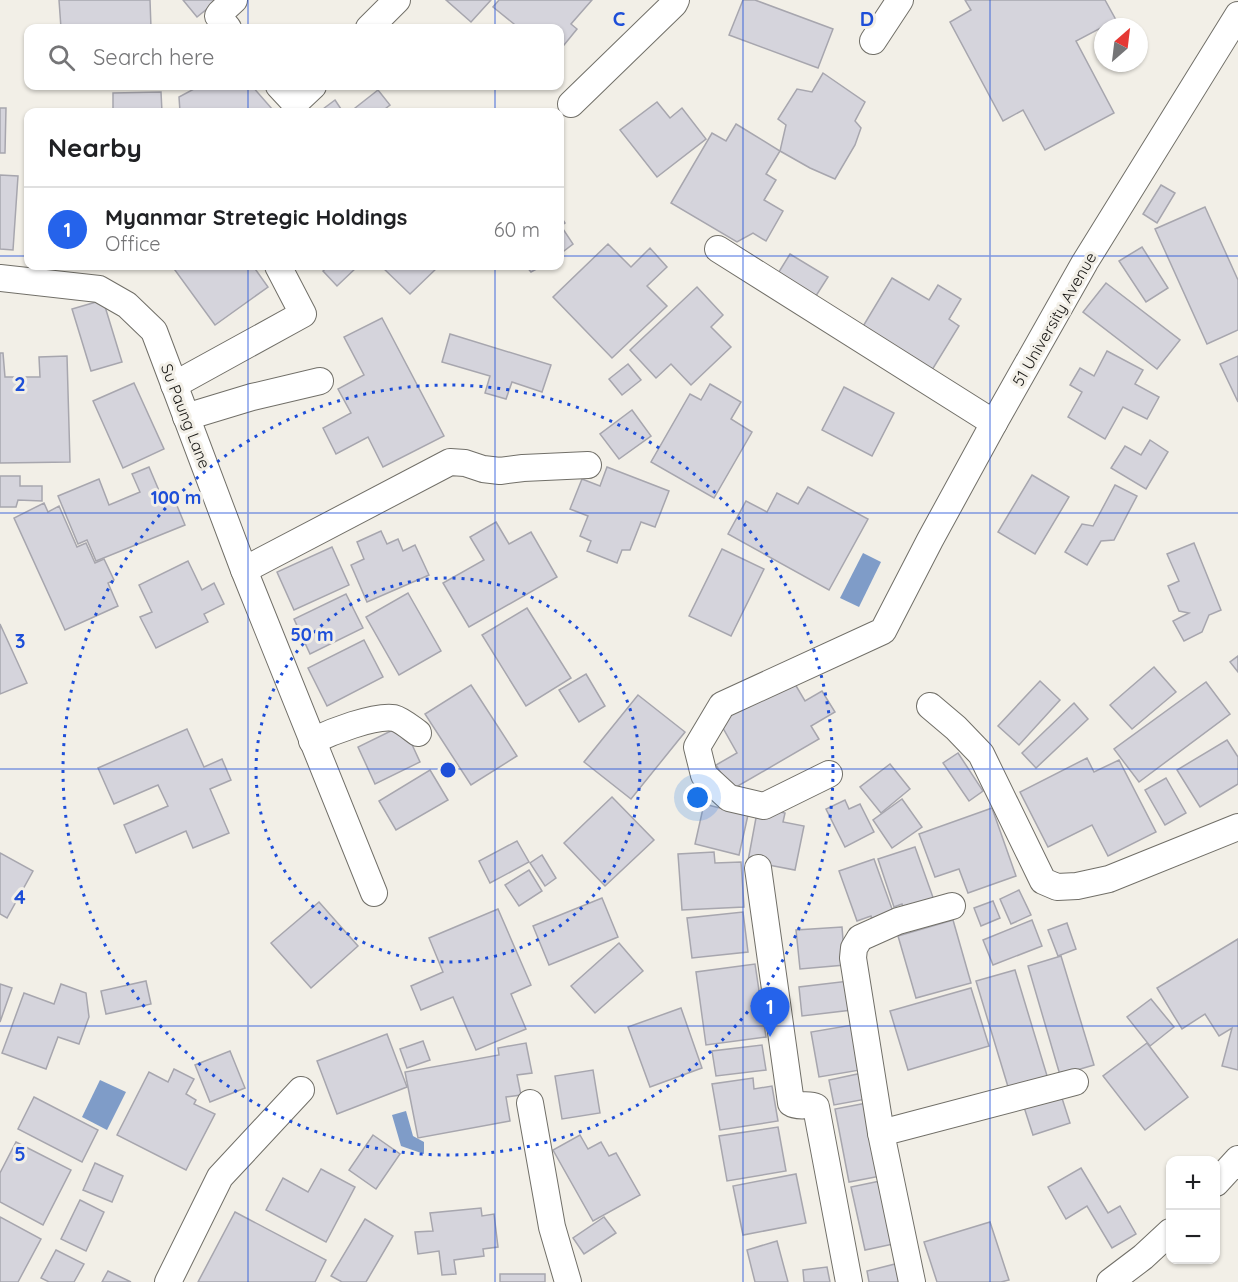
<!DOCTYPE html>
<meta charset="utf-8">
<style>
body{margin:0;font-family:Quicksand,sans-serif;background:#f6f6f6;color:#202124}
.controls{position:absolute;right:18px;bottom:18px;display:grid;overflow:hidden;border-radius:12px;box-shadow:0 2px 4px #0004}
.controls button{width:54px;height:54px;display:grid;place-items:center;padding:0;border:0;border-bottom:2px solid #e0e0e0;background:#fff;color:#202124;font:30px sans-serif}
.compass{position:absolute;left:1094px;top:18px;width:54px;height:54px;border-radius:50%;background:#fff;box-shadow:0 2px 4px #0004;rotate:28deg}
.you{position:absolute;left:698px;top:798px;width:21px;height:21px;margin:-15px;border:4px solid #fff;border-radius:50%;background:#1a73e8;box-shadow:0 0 0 9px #1a73e833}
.badge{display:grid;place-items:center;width:39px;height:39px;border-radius:50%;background:#2563eb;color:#fff;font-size:20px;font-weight:700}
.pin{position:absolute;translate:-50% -50px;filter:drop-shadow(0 2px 3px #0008)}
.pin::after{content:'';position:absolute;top:32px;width:21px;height:18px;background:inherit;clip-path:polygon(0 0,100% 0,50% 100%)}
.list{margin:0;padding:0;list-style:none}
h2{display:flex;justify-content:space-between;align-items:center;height:78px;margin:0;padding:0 24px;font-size:26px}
h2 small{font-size:20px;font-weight:400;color:#757577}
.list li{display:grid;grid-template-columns:39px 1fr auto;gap:18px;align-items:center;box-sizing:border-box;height:84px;padding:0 24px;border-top:2px solid #e0e0e0}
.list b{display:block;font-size:22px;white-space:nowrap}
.list p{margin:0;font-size:20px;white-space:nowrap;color:#757577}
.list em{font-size:20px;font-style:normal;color:#757577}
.icon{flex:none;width:33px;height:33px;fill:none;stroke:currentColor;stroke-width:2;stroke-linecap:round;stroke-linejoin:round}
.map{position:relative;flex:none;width:1238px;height:1282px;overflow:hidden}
.search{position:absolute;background:#fff;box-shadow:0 2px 4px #0004;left:24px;top:24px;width:540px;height:66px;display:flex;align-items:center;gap:15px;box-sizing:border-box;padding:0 21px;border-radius:12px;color:#757577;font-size:22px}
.panel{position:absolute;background:#fff;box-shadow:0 2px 4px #0004;left:24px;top:108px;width:540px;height:162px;border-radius:12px}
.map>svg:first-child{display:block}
.water{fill:#7f9cc8}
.building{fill:#d5d4dc;stroke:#a7a6ae;stroke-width:1.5}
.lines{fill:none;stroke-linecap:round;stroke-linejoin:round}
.minor-casing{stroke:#716f68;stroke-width:28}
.minor{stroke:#fff;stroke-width:26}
.grid{fill:none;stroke:#1d4ed8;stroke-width:1.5;stroke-opacity:0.55}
.ring{fill:none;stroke:#1d4ed8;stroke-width:3;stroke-dasharray:3 6}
.labels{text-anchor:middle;stroke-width:6;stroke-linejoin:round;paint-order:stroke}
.street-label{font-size:16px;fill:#171614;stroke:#f2efe7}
.grid-label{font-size:20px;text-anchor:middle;font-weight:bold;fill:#1d4ed8;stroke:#f2efe7;stroke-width:6;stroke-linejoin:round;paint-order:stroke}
.centre{fill:#1d4ed8;stroke:#f2efe7;stroke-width:3}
.ring-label{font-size:18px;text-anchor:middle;font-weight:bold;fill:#1d4ed8;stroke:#f2efe7;stroke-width:6;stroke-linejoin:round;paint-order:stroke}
</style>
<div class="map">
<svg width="1238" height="1282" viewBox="0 0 1238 1282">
<rect width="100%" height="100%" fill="#f2efe7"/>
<!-- water -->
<g class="water">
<polygon points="863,553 881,562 859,607 840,598"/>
<polygon points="100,1080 126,1092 107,1130 82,1117"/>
<polygon points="406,1111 413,1136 424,1142 424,1154 401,1146 392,1115"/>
</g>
<!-- building -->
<g class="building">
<polygon points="59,0 150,0 151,28 61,28"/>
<polygon points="183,0 218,0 197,17"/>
<polygon points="446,0 491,0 471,22"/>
<polygon points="499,0 592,0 571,24 577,29 560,50 560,28 519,28 493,7"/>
<polygon points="743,0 755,0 833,29 818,68 729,35"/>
<polygon points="965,0 1105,0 1116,20 1076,41 1114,113 1045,150 1023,110 1003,121 950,22 971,10"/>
<polygon points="823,73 865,102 855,121 861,128 855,145 835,179 810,168 780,151 786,125 778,119 797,89 812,92"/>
<polygon points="193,86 252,86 273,110 270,112 180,112 179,97 196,88"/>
<polygon points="378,90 390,105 381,112 350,112"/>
<polygon points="161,92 162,112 113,112 113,93"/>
<polygon points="335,100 343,112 319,112"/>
<polygon points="657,102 670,118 682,108 706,139 657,177 620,130"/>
<polygon points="0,108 6,108 5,153 0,153"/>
<polygon points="736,124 780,151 766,174 776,180 764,200 783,211 766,241 753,233 737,242 671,203 712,133 726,141"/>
<polygon points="0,175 18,176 13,250 0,249"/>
<polygon points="1161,185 1175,193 1157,223 1143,214"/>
<polygon points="1205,207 1238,280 1238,330 1207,344 1155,229"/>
<polygon points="560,215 565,223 561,226 573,244 560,254"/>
<polygon points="608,244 631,267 650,248 667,267 647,286 667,306 612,358 553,297"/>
<polygon points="1142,247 1168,288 1146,302 1119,261"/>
<polygon points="790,254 828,277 814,299 777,275"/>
<polygon points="172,266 253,266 268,287 215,325"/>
<polygon points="329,266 358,266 337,286 323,271"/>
<polygon points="381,266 439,266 410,294"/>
<polygon points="526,266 542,266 531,272"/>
<polygon points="892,278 929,300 938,285 961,299 949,319 959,326 932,370 862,328"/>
<polygon points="1106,283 1180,340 1157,369 1083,312"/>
<polygon points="697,287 723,315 711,327 731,347 691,385 671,364 656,378 630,350"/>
<polygon points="103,300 122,362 91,371 72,309"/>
<polygon points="382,318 444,436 383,467 368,437 336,454 323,428 351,413 338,389 364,375 344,337"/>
<polygon points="450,334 551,365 542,392 512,382 506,399 485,393 490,376 442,362"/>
<polygon points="1107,351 1143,370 1135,384 1159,397 1147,419 1123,407 1105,439 1068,417 1082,392 1070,385 1080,368 1094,376"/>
<polygon points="0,353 3,353 5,377 40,377 39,357 67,356 70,462 0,463"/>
<polygon points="1238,356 1238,402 1220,364"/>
<polygon points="628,364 641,380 622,395 609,379"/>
<polygon points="134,383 164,449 123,468 93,401"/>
<polygon points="710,384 741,402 731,419 752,432 714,498 651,462 690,394 701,400"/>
<polygon points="844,387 894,413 872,456 822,430"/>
<polygon points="632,410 651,436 619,459 600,434"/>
<polygon points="1150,440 1168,452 1146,489 1111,468 1125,446 1141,455"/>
<polygon points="149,467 163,500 173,496 185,525 96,561 87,540 78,544 58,496 99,479 109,505 140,492 132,474"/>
<polygon points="607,467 669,491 655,527 641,522 630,550 622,550 617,563 587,551 591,541 580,536 588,516 570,509 582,479 600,486"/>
<polygon points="1032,475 1069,497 1035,554 998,532"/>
<polygon points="0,476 20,476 20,486 42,486 42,501 18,500 16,507 0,507"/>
<polygon points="1115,485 1137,496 1114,540 1101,541 1087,565 1065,552 1082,524 1093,526"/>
<polygon points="808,487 868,519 829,590 728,534 746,501 767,512 777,493 798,504"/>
<polygon points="44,503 48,512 59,506 77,547 86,543 95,563 104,559 114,580 108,583 118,606 65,630 14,518"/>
<polygon points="496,522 509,544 531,532 557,577 469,627 443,583 484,560 470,537"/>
<polygon points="381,531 387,544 398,539 403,551 415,545 429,575 367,602 351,565 364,559 357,542"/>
<polygon points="1194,543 1221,610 1209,615 1202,632 1184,641 1173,621 1189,613 1179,611 1168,586 1179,581 1167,554"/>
<polygon points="332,547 349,585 294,610 277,572"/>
<polygon points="722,549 764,569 731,636 689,616"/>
<polygon points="188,561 202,590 214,583 224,604 204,614 208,622 156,648 140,617 152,612 139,585"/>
<polygon points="408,593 441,651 399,675 366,617"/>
<polygon points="346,594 363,628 310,654 294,619"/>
<polygon points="527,608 571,678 526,706 482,635"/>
<polygon points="0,624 27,683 0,694"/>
<polygon points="364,640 383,677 327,706 308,668"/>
<polygon points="1238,656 1238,672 1230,662"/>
<polygon points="1154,667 1176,692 1132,729 1110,705"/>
<polygon points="586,674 605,706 579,722 559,690"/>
<polygon points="792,679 805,701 822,691 835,712 811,726 819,739 731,790 716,765 737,753 719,721"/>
<polygon points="1040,681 1060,700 1019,745 998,726"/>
<polygon points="1206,682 1230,714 1139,782 1114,749"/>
<polygon points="471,685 517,756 471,785 425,714"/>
<polygon points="638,695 685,732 631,799 584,762"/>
<polygon points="1074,703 1088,719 1036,768 1022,753"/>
<polygon points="403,725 420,762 375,784 358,747"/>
<polygon points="187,729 204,767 222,759 231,780 210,789 229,833 193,848 186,831 136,853 124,825 168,806 158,785 114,804 98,768"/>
<polygon points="1227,740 1238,757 1238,784 1200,807 1177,770"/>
<polygon points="958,753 983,791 969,801 943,763"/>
<polygon points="1087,758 1094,772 1119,760 1156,832 1108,856 1092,825 1048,847 1020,792"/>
<polygon points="890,764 910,789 881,813 860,787"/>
<polygon points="430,770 448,800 396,830 379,801"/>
<polygon points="1166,778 1186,813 1165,825 1145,790"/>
<polygon points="612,797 654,840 605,886 564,843"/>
<polygon points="902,799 922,827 892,848 873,820"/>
<polygon points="845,800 849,809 860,804 874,832 845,847 826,809"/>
<polygon points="704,804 748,815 739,855 695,844"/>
<polygon points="758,807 785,813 783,822 804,826 795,870 748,861"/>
<polygon points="992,808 1016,876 968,893 959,869 935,877 919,834"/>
<polygon points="517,841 529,862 490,883 479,861"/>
<polygon points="915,847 935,903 905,913 902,904 894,907 878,859"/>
<polygon points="714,852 715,863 741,862 744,907 682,910 678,854"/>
<polygon points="0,853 33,871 7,918 0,914"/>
<polygon points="542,855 556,878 545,886 530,863"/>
<polygon points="874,859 896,920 874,927 871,916 857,921 839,871"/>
<polygon points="529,870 542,891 519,906 505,885"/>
<polygon points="1019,890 1031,915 1011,924 1000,899"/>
<polygon points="602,898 618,937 549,965 533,926"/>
<polygon points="993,901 1000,918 981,926 974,908"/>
<polygon points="319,902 358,946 311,988 271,943"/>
<polygon points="498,909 531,985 511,994 526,1029 476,1050 453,997 421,1010 411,986 443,972 429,938"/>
<polygon points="743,912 748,952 692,958 687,918"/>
<polygon points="953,920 971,983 916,998 898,936"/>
<polygon points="1032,920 1042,946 993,965 983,940"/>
<polygon points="1067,923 1076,949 1058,956 1048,930"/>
<polygon points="842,927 845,965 800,969 796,930"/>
<polygon points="1238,939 1238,1070 1222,1066 1232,1028 1219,1036 1205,1014 1182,1029 1157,988"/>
<polygon points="619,943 643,971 595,1013 571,986"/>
<polygon points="1061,956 1094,1065 1060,1075 1028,966"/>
<polygon points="755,964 766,1037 706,1045 696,972"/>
<polygon points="1015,970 1048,1079 1009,1090 976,981"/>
<polygon points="146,981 151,1004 106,1014 101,991"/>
<polygon points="849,981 852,1010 802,1016 799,987"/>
<polygon points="0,984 12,988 0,1022"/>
<polygon points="61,984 86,993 89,1017 79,1044 58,1037 46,1069 2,1053 24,993 54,1004"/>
<polygon points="971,988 989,1046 908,1070 890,1011"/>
<polygon points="1151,999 1174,1027 1150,1046 1127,1017"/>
<polygon points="681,1008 702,1068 650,1087 628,1027"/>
<polygon points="858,1024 866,1069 819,1077 811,1032"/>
<polygon points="387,1034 407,1087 337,1114 317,1061"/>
<polygon points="423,1041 430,1060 407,1068 400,1049"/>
<polygon points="526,1043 532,1073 517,1075 521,1095 506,1097 510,1121 418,1138 405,1072 499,1055 498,1048"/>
<polygon points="1147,1043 1188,1097 1145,1130 1103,1076"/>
<polygon points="762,1045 766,1070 716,1076 712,1051"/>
<polygon points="230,1051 245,1088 210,1102 195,1065"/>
<polygon points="174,1069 194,1079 186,1094 196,1100 194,1104 215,1114 186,1170 117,1135 149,1072 168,1082"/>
<polygon points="593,1070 600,1113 562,1119 555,1076"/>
<polygon points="867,1072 872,1098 834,1105 829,1080"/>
<polygon points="753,1078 754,1089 772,1086 778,1121 720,1130 712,1084"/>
<polygon points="1060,1092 1070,1123 1033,1135 1023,1104"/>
<polygon points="34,1097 98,1130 82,1162 18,1129"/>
<polygon points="872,1102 886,1175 849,1182 835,1109"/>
<polygon points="778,1127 786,1171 727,1181 719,1136"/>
<polygon points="373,1135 400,1154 376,1189 349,1170"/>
<polygon points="580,1135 588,1149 601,1142 609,1156 616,1153 640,1195 593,1221 553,1150"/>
<polygon points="16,1142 71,1170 43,1225 0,1202 0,1173"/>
<polygon points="95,1163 123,1176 112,1202 83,1190"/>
<polygon points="1081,1168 1108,1213 1120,1206 1136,1234 1112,1248 1087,1206 1066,1219 1048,1187"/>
<polygon points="321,1169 355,1187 326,1242 266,1210 283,1178 308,1192"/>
<polygon points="796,1174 806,1223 743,1235 733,1186"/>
<polygon points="885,1180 898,1243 865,1250 851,1187"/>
<polygon points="80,1200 104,1212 86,1251 61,1239"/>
<polygon points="481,1208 482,1216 494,1214 498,1247 483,1249 484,1256 454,1260 456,1274 442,1275 439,1251 418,1254 415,1232 433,1231 430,1213"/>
<polygon points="235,1212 326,1260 315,1282 198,1282"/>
<polygon points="0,1217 41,1239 18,1282 0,1282"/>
<polygon points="604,1217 616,1233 584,1254 573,1238"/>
<polygon points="365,1219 393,1236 366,1282 342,1282 331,1276"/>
<polygon points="990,1222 1009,1280 1001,1282 937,1282 924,1242"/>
<polygon points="777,1241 788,1282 755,1282 747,1250"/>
<polygon points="56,1250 84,1264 74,1282 49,1282 41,1278"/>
<polygon points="899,1263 904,1282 869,1282 867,1271"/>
<polygon points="827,1267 830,1282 804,1282 803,1270"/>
<polygon points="108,1271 131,1282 102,1282"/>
<rect x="500" y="1274" width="45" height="8"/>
</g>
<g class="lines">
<defs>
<g id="minor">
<polyline points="228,28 218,16 220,13 234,0"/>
<polyline points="369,28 397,0"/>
<polyline points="873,41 900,0"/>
<polyline points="279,86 293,101 296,102 313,86"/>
<polyline points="571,104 674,4 676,0"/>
<polyline points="718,249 994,423"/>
<polyline points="0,278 99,289 127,305 154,331 244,570 374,893"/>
<polyline points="174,385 303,314 278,266"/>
<polyline points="186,417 252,397 320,381"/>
<polyline points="244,570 450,462 465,463 483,469 500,471 523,468 588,465"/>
<polyline points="930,706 956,728 981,754 1043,881 1057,887 1077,886 1109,879 1238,827"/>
<path d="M312,741C331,732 374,715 394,718C402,720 412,729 418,733"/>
<polyline points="829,774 764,806 729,798 704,775 697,747 722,705 883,631 930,540 994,423 1085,262 1238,15"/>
<path d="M758,868L791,1103C798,1108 808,1103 816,1107L849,1282"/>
<polyline points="530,1103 552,1227 568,1282"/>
<polyline points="881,1133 853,958 854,948 860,938 898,921 952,906"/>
<polyline points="1216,1183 1238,1159"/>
<polyline points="168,1282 220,1177 301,1090"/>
<polyline points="912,1282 881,1133 1075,1082"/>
<polyline points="1110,1282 1143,1257 1170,1232"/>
</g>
</defs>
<!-- minor casing -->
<use href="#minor" class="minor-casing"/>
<!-- minor -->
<use href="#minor" class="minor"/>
</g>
<!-- grid -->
<path class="grid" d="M248,0V28M495,0V28M743,0V1282M990,0V1282M248,86V112M495,86V112M0,256H28M560,256H1238M248,266V1282M495,266V1282M0,513H1238M0,769H1238M0,1026H1238"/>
<!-- distance rings -->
<g class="ring">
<circle cx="448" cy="770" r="192"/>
<circle cx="448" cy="770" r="385"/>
</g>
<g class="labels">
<!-- street labels -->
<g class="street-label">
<text transform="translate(1054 319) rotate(-60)" y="6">51 University Avenue</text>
<text transform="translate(186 416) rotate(69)" y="6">Su Paung Lane</text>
</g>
</g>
<g class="grid-label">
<text x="619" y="26">C</text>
<text x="867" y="26">D</text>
<text x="20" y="391">2</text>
<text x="20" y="648">3</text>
<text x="20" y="904">4</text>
<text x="20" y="1161">5</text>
</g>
<circle cx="448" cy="770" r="9" class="centre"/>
<g class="ring-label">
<text x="176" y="504">100 m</text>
<text x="312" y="641">50 m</text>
</g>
</svg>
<div class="controls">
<button>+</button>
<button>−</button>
</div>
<svg class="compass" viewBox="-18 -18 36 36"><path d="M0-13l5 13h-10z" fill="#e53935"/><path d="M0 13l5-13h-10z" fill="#757577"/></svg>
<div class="you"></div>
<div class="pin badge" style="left:770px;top:1037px">1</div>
<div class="search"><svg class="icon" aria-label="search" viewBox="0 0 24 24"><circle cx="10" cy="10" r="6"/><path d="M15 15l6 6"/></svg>Search here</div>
<section class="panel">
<h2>Nearby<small></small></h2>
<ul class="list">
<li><span class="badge">1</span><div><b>Myanmar Stretegic Holdings</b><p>Office</p></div><em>60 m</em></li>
</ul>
</section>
</div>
